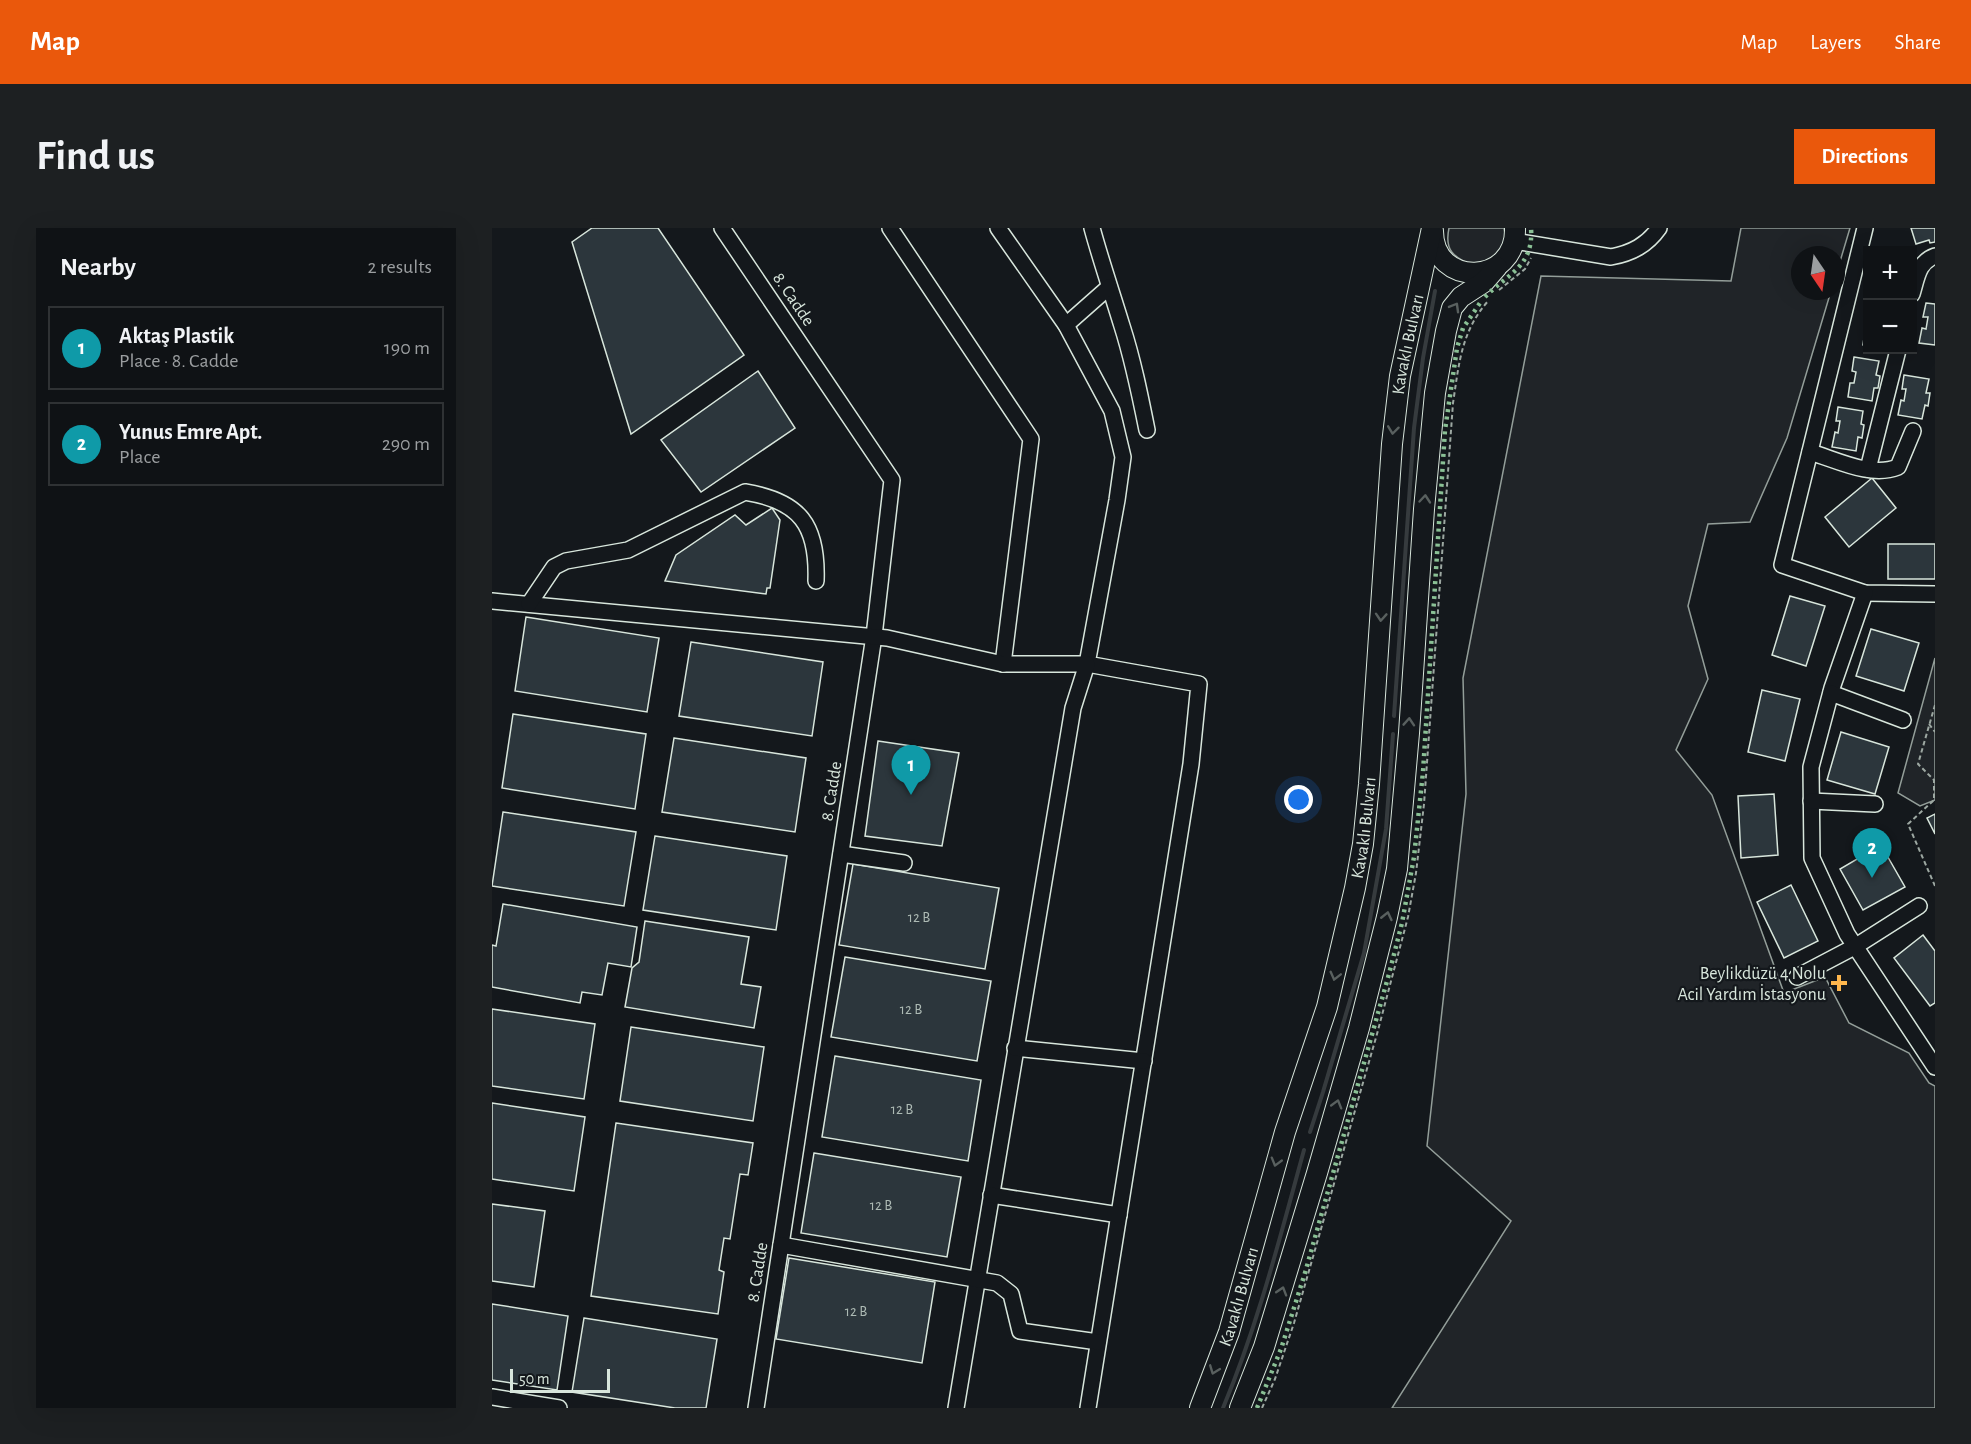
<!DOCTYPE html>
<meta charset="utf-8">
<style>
body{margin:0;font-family:"Alegreya Sans",sans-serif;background:#1d2022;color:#f1f3f6}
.controls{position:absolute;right:18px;top:18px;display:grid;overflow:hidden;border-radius:0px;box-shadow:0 6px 24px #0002}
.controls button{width:54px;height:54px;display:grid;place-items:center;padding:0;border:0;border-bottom:2px solid #2f3234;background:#0f1215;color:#f1f3f6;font:30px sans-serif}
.compass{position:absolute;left:1299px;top:18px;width:54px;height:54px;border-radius:50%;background:#0f1215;box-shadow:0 6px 24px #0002;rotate:167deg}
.scale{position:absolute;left:18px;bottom:15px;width:100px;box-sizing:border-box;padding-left:6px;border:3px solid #d8e6dc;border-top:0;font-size:16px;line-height:21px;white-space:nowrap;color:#d8e6dc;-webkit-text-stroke:4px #14181c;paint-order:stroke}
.you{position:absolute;left:807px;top:572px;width:21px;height:21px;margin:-15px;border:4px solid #fff;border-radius:50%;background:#1a73e8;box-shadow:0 0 0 9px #1a73e833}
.badge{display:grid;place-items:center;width:39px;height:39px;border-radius:50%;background:#ea580c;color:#fff;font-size:20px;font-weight:700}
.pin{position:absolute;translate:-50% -50px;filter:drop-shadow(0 2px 3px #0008)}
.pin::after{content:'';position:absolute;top:32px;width:21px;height:18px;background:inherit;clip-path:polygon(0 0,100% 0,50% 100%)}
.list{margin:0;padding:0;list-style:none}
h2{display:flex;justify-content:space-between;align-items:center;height:78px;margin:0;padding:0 24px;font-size:26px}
h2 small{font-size:20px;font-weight:400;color:#9b9ea0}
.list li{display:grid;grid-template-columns:39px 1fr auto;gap:18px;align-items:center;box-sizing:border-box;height:84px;margin:0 12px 12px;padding:0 12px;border:2px solid #2f3234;border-radius:0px}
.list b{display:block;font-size:22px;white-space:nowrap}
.list p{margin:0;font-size:20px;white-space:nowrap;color:#9b9ea0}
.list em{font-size:20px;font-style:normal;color:#9b9ea0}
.map{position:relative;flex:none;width:1443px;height:1180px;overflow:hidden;border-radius:0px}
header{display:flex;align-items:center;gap:36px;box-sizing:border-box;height:84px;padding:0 30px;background:#ea580c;color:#fff}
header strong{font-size:28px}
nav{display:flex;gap:33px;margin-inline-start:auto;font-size:21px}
.intro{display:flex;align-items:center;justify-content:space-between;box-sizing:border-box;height:144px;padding:0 36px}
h1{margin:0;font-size:42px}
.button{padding:15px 27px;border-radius:0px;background:#ea580c;color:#fff;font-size:21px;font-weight:700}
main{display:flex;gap:36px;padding:0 36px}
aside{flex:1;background:#0f1215;border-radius:0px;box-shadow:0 6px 24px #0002}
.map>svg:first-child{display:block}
.green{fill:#202428;stroke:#939e99;stroke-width:1.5}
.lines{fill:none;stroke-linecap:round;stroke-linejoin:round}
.stream{stroke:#363b3e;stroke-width:4}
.building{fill:#2c363c;stroke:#d8e6dc;stroke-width:1.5}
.minor-casing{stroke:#d8e6dc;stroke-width:18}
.major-casing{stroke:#d8e6dc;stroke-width:22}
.path{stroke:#9da8a2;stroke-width:2;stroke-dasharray:4.5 3;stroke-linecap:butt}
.minor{stroke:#14181c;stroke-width:15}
.major{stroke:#14181c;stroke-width:20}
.hedge{stroke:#8ac095;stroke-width:4.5;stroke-dasharray:3 4.5;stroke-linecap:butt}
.oneway{stroke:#59605f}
.poi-dot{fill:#ffb74d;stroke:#14181c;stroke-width:2}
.labels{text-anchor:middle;stroke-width:4.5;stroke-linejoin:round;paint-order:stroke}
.number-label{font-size:15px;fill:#adbab4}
.street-label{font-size:18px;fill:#d8e6dc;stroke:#14181c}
.poi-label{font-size:18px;fill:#d8e6dc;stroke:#14181c;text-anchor:end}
</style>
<header>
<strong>Map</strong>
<nav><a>Map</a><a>Layers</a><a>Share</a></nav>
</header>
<div class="intro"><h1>Find us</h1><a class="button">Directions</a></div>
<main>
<aside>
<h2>Nearby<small>2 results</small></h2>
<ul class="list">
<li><span class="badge" style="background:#0f9aa8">1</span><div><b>Aktaş Plastik</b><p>Place · 8. Cadde</p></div><em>190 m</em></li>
<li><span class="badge" style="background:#0f9aa8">2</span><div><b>Yunus Emre Apt.</b><p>Place</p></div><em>290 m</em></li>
</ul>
</aside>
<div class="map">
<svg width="1443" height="1180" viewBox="0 0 1443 1180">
<rect width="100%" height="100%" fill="#14181c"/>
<!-- green -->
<g class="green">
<path d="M957,0H1012L1014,11L1007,28L981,38C962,29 952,23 957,0Z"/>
<polygon points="1249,0 1358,0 1344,47 1344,27 1308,27 1308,63 1339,63 1295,210 1258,294 1216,296 1196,378 1216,451 1184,522 1220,567 1292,765 1333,749 1357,795 1417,825 1437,855 1443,858 1443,1180 900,1180 1019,993 935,918 974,566 971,450 1049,48 1239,53"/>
<polygon points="1443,430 1443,572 1428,578 1406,565"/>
</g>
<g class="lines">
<!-- stream -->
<g class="stream">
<polyline points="902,488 922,200 931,130 943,63"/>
<polyline points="818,904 831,864 872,725 894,601 901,506"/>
<path d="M731,1180C766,1097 788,1009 812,922"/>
</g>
</g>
<!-- building -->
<g class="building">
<polygon points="100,0 166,0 252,127 139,206 80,14"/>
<polygon points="1419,0 1443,0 1443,14 1438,15 1437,12 1424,16"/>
<polygon points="1434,75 1443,76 1443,117 1427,115 1430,100 1434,101 1436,89 1431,89"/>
<polygon points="1373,103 1376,103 1376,118 1371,117"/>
<polygon points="1362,129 1387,133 1384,147 1388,148 1386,160 1382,160 1380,173 1356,169 1358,155 1362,155 1364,144 1360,143"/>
<polygon points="266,143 303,200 209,264 169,212"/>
<polygon points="1412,147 1437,151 1434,165 1438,165 1436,178 1433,177 1430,191 1406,187 1409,172 1412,173 1414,161 1410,161"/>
<polygon points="1346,179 1371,183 1369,196 1372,197 1370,210 1366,209 1364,223 1340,219 1343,204 1346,205 1348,193 1344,193"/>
<polygon points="1380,250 1404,280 1357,319 1333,289"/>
<polygon points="280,280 288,292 278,360 275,360 274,366 173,353 184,327 243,287 254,297"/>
<rect x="1396" y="316" width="47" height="35"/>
<polygon points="1298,368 1333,378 1314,438 1280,427"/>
<polygon points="34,389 167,410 155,484 23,463"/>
<polygon points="1379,401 1427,415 1412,463 1364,448"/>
<polygon points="199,414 331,434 320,508 187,488"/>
<polygon points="1270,462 1308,471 1293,533 1256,524"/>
<polygon points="21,486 154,506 143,581 10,560"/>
<polygon points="1349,504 1397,519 1383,566 1335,552"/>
<polygon points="182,510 314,530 303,604 170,584"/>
<polygon points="386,513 467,525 450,618 373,608"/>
<polygon points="1282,566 1286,627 1249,630 1246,568"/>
<polygon points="11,584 144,604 132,678 0,658"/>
<polygon points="1443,586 1443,606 1435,590"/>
<polygon points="163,608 295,628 284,702 151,682"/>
<polygon points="1389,617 1413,659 1371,682 1348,641"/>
<polygon points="361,636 507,660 493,741 347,717"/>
<polygon points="1299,657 1326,713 1292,730 1265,674"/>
<polygon points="11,676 145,699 139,739 116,735 110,767 90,764 88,775 0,759 0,717 4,718"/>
<polygon points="153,693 257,709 249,756 269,759 262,800 133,779 140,740 147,734"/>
<polygon points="1431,707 1443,723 1443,775 1438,778 1402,730"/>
<polygon points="353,729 499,753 485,833 339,809"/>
<polygon points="0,781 103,796 92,871 0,858"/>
<polygon points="139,799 272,819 261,893 128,873"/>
<polygon points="343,828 489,852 476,933 330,909"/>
<polygon points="0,875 93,889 82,963 0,951"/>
<polygon points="124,895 261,915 256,947 248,946 238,1011 232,1010 227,1042 232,1044 226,1086 99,1068"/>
<polygon points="322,925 469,949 455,1029 309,1005"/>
<polygon points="0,976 53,983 42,1059 0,1053"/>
<polygon points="297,1030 443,1054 430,1135 284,1111"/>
<polygon points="0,1076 76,1088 65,1162 0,1152"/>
<polygon points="92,1090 225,1111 214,1180 183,1180 80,1164"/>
</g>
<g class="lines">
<defs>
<g id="minor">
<polyline points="230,0 400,252 382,408 264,1180"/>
<polyline points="398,0 539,211 511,436"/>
<polyline points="506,0 574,97 620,183 631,229 625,272 595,436 707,456 699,536 596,1180"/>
<path d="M600,0C609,33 620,65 630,98C641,132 648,167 655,202"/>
<polyline points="1373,0 1290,337 1373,365 1443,366"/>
<path d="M1022,13L1119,29C1140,25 1155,17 1167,0"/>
<path d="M1420,66C1425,50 1426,34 1443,28"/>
<polyline points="574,97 617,59"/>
<path d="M1318,224C1345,232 1379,250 1406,239L1421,203"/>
<polyline points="1376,241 1406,122"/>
<polyline points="1373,365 1340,460 1319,539 1320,630 1355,706 1443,839"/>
<polyline points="0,373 395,410 511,436 595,436 581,480 464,1180"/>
<path d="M37,376L62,339L74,333L136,322L253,264C308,273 326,297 324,353"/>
<polyline points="1339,465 1411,492"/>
<polyline points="1319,573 1383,576"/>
<polyline points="349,626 412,635"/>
<polyline points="1305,749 1364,718 1427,678"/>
<polyline points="523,820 652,833"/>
<polyline points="499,967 627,987"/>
<polyline points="289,1017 505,1055 519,1066 528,1103 606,1114"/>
<polyline points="0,1169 67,1180"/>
</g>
<g id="major">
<path d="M941,3C941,60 1025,58 1023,0"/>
<path id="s1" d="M708,1180L737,1104L793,904L835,779L863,660L871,616L877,556L900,216L908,148L940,0"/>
<polyline points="748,1180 772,1119 825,945 867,800 895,689 905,641 917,505 932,281 943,165 954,103 960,80 969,69 992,54 1005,39"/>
</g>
</defs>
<!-- minor casing -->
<use href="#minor" class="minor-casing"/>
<!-- major casing -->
<use href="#major" class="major-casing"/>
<!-- path -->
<g class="path">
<polyline points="1007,62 1033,41 1039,30"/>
<polyline points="1443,477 1426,536 1442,552 1442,572 1416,596 1443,658"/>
<polyline points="1437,496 1443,504"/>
<path d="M770,1180L783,1151L802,1095L885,806L916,689L924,645L932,576L961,175C967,136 969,103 997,72"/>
</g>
<!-- minor -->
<use href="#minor" class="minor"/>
<!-- major -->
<use href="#major" class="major"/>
<!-- hedge -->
<g class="hedge">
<path d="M993,69C1015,46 1042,39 1039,0"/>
<polyline points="765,1180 789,1121 813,1045 897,746 910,695 922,629 931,544 953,202 965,120 971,100 988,75"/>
</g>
</g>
<!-- one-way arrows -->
<defs><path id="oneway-chevron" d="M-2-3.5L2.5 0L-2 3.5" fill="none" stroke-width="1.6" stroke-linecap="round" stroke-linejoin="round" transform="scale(1.5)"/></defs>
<g class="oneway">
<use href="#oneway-chevron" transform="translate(963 79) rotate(-60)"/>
<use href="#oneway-chevron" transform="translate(901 202) rotate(97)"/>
<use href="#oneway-chevron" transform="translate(933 271) rotate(-85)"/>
<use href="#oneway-chevron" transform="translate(889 389) rotate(94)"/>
<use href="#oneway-chevron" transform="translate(917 494) rotate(-86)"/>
<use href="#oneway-chevron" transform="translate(895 688) rotate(-77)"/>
<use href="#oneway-chevron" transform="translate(843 748) rotate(104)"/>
<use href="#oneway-chevron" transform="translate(845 876) rotate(-74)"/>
<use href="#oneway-chevron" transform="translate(784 934) rotate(106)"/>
<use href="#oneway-chevron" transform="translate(790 1063) rotate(-73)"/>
<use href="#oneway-chevron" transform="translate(722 1142) rotate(111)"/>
</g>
<!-- markers -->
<path class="poi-dot" d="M1344 746h6v6h6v6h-6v6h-6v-6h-6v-6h6z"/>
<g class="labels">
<!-- number labels -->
<g class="number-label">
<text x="427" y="694">12 B</text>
<text x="419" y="786">12 B</text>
<text x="410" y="886">12 B</text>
<text x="389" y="982">12 B</text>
<text x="364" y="1088">12 B</text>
</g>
<!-- street labels -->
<g class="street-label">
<text transform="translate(302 71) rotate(56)" y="6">8. Cadde</text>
<text dy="6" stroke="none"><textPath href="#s1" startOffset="1090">Kavaklı Bulvarı</textPath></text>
<text transform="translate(339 563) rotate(-81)" y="6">8. Cadde</text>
<text dy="6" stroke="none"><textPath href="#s1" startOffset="604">Kavaklı Bulvarı</textPath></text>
<text transform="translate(265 1044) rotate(-81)" y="6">8. Cadde</text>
<text dy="6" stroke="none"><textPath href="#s1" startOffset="118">Kavaklı Bulvarı</textPath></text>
</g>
<!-- poi labels -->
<g class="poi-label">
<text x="1334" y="751">Beylikdüzü 4 Nolu<tspan x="1334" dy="21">Acil Yardım İstasyonu</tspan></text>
</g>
</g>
</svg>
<div class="controls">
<button>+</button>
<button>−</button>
</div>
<svg class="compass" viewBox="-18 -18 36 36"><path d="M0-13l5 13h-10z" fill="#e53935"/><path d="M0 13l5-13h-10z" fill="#9b9ea0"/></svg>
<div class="scale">50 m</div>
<div class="you"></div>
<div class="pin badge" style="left:419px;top:567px;background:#0f9aa8">1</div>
<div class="pin badge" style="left:1380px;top:650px;background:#0f9aa8">2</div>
</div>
</main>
